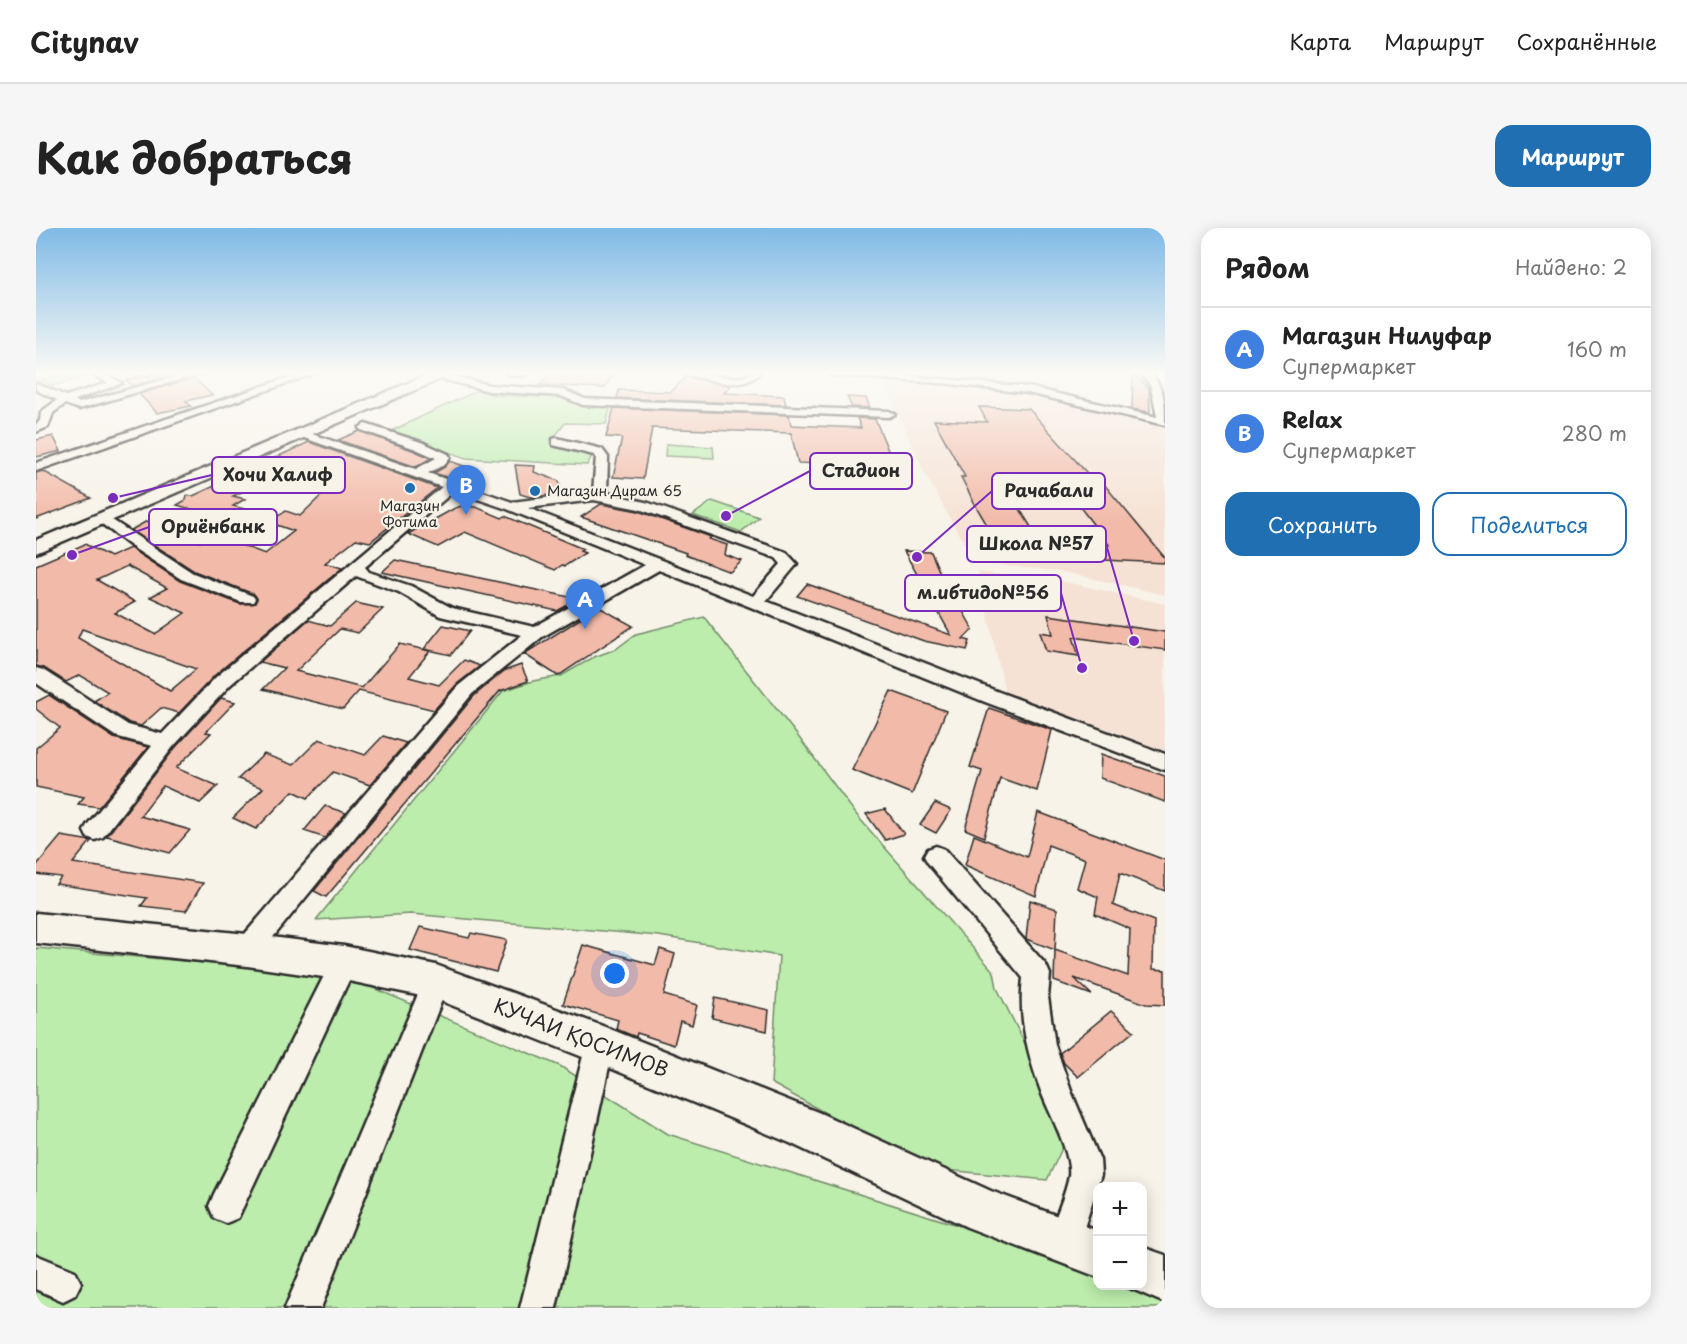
<!DOCTYPE html>
<html lang="ru">
<meta charset="utf-8">
<style>
body{margin:0;font-family:"Playpen Sans",sans-serif;background:#f6f6f6;color:#222}
.controls{position:absolute;right:18px;bottom:18px;display:grid;overflow:hidden;border-radius:12px;box-shadow:0 3px 15px #0003}
.controls button{width:54px;height:54px;display:grid;place-items:center;padding:0;border:0;border-bottom:2px solid #e0e0e0;background:#fff;color:#222;font:30px sans-serif}
.you{position:absolute;left:579px;top:746px;width:21px;height:21px;margin:-15px;border:4px solid #fff;border-radius:50%;background:#1a73e8;box-shadow:0 0 0 9px #1a73e833}
.badge{display:grid;place-items:center;width:39px;height:39px;border-radius:50%;background:#1f6fb2;color:#fff;font-size:20px;font-weight:700}
.pin{position:absolute;translate:-50% -50px;filter:drop-shadow(0 2px 3px #0008)}
.pin::after{content:'';position:absolute;top:32px;width:21px;height:18px;background:inherit;clip-path:polygon(0 0,100% 0,50% 100%)}
.list{margin:0;padding:0;list-style:none}
h2{display:flex;justify-content:space-between;align-items:center;height:78px;margin:0;padding:0 24px;font-size:26px}
h2 small{font-size:20px;font-weight:400;color:#767676}
.list li{display:grid;grid-template-columns:39px 1fr auto;gap:18px;align-items:center;box-sizing:border-box;height:84px;padding:0 24px;border-top:2px solid #e0e0e0}
.list b{display:block;font-size:22px;white-space:nowrap}
.list p{margin:0;font-size:20px;white-space:nowrap;color:#767676}
.list em{font-size:20px;font-style:normal;color:#767676}
.actions{display:flex;gap:12px;padding:18px 24px}
.actions a{flex:1;padding:14px 0;border:2px solid #1f6fb2;border-radius:18px;text-align:center;font-size:21px;color:#1f6fb2}
.actions .main{background:#1f6fb2;color:#fff}
.map{position:relative;flex:none;width:1129px;height:1080px;overflow:hidden;border-radius:18px}
header{display:flex;align-items:center;gap:36px;box-sizing:border-box;height:84px;padding:0 30px;background:#fff;border-bottom:2px solid #e0e0e0}
header strong{font-size:28px}
nav{display:flex;gap:33px;margin-inline-start:auto;font-size:21px}
.intro{display:flex;align-items:center;justify-content:space-between;box-sizing:border-box;height:144px;padding:0 36px}
h1{margin:0;font-size:42px}
.button{padding:15px 27px;border-radius:18px;background:#1f6fb2;color:#fff;font-size:21px;font-weight:700}
main{display:flex;gap:36px;padding:0 36px}
aside{flex:1;background:#fff;border-radius:18px;box-shadow:0 3px 15px #0003}
.map>svg:first-child{display:block}
.built{fill:#f6e2d5}
.green{fill:#bcedac;stroke:#748c6c;stroke-width:1.5}
.building{fill:#f2baa8;stroke:#2b2b2b;stroke-width:1.5;fill-rule:evenodd}
.lines{fill:none;stroke-linecap:round;stroke-linejoin:round}
.street-casing{stroke:#2b2b2b;stroke-width:5}
.secondary-casing{stroke:#2b2b2b;stroke-width:5}
.street{fill:#f7f3e8;fill-rule:evenodd}
.secondary{fill:#f7f3e8;fill-rule:evenodd}
.poi-dot{fill:#1f6fb2;stroke:#f7f3e8;stroke-width:2}
.labels{text-anchor:middle;stroke-width:4.5;stroke-linejoin:round;paint-order:stroke}
.far-poi-label{font-size:14px;fill:#2b2b2b;stroke:#f7f3e8;text-anchor:start}
.near-street-label{font-size:20px;fill:#2b2b2b;stroke:#f7f3e8}
.leader{fill:none;stroke:#7b2cbf;stroke-width:2}
.callout-dot{fill:#7b2cbf;stroke:#f7f3e8;stroke-width:2}
.callout{fill:#f7f3e8;stroke:#7b2cbf;stroke-width:2}
.callout-label{font-size:18px;text-anchor:middle;font-weight:bold;fill:#2b2b2b}
</style>
<header>
<strong>Citynav</strong>
<nav><a>Карта</a><a>Маршрут</a><a>Сохранённые</a></nav>
</header>
<div class="intro"><h1>Как добраться</h1><a class="button">Маршрут</a></div>
<main>
<div class="map">
<svg width="1129" height="1080" viewBox="0 0 1129 1080">
<rect width="100%" height="100%" fill="#f7f3e8"/>
<filter id="ink" filterUnits="userSpaceOnUse"><feTurbulence type="fractalNoise" baseFrequency=".0167" numOctaves="2"/><feDisplacementMap in="SourceGraphic" scale="12" xChannelSelector="R" yChannelSelector="G"/><feConvolveMatrix kernelMatrix="1 2 1 2 8 2 1 2 1" color-interpolation-filters="sRGB"/></filter>
<g filter="url(#ink)">
<!-- built -->
<g class="built">
<polygon points="847,150 977,162 1129,196 1129,367 1023,343 939,335 887,242"/>
<polygon points="942,344 1029,354 1129,376 1129,523 969,464"/>
</g>
<!-- green -->
<g class="green">
<polygon points="36,144 58,146 17,158 5,152"/>
<polygon points="442,162 461,167 528,170 541,176 575,177 570,196 529,195 514,215 557,226 551,237 430,230 353,204"/>
<polygon points="630,216 677,219 678,230 629,228"/>
<polygon points="676,273 723,289 705,304 657,287"/>
<polygon points="668,389 761,507 823,590 958,744 961,760 989,816 1029,914 1011,952 900,941 849,918 735,855 743,728 623,708 375,686 280,692 467,463 497,453 525,448 558,429 580,421 600,406"/>
<polygon points="0,720 306,747 524,838 632,906 1061,1041 1062,1058 1106,1058 1129,1062 1129,1080 0,1080"/>
</g>
<!-- building -->
<g class="building">
<polygon points="128,144 149,144 96,158 90,152"/>
<polygon points="516,144 551,144 578,146 568,160 503,157"/>
<polygon points="1097,146 1113,160 1114,184 1096,181"/>
<polygon points="650,149 695,157 688,165 748,168 750,177 581,170 583,162 635,164"/>
<polygon points="158,150 176,167 150,173 155,178 121,185 103,166"/>
<polygon points="811,169 830,170 834,180 816,179"/>
<path d="M943,179L993,181L1060,255H1067L1129,330V335L1006,329L1008,332L976,331L974,328H969L941,280L925,249H929L898,192L951,194ZM973,263L1034,266L1073,317L1004,314Z"/>
<polygon points="578,180 753,187 755,197 825,200 821,190 839,191 859,239 762,235 755,205 616,200 607,251 577,249 586,210 570,209"/>
<polygon points="323,203 379,223 395,230 380,239 302,212"/>
<polygon points="17,208 25,223 0,229 0,212"/>
<path d="M273,214L401,260L334,314L320,311L289,335L306,340L179,447L143,485L125,480L105,498L93,495L58,473L72,464L44,447L30,454L8,440L0,438V337L49,316L74,329L94,320L144,353L204,376L219,375L221,370L218,366L158,343L95,302L111,293L164,314L197,293L141,277L150,272L151,267L157,268ZM242,247L292,261L264,288L250,283L232,294L258,303L229,326L192,312L231,287L197,278L209,271L197,268ZM91,338L131,360L114,369L149,385L119,406L79,385L99,374L61,352ZM46,401L160,441L134,463L42,410Z"/>
<polygon points="414,233 428,238 414,250 398,245 409,239"/>
<polygon points="479,237 499,238 498,244 523,253 526,266 494,269 484,266"/>
<polygon points="7,243 55,270 0,291 0,245"/>
<polygon points="565,276 602,283 675,309 673,311 691,317 689,327 706,333 694,344 649,327 650,325 545,289"/>
<polygon points="426,278 440,279 466,290 469,288 547,321 544,323 549,325 529,338 526,337 519,342 429,304 402,319 372,306 419,280"/>
<polygon points="868,323 895,324 907,352 909,352 937,401 927,411 934,413 931,422 888,413 761,368 771,356 915,407"/>
<polygon points="359,332 477,357 543,371 521,383 346,344"/>
<polygon points="320,375 347,381 322,405 304,401 260,443 326,460 364,416 394,423 373,449 403,457 428,432 444,438 421,456 398,482 323,463 307,481 227,461 248,440 224,434 272,392 294,398"/>
<polygon points="563,379 597,398 522,448 488,426"/>
<polygon points="1012,387 1129,404 1129,422 1037,409 1043,428 1010,423 1004,404 1017,406"/>
<polygon points="407,397 434,403 415,427 388,421"/>
<polygon points="485,437 492,453 464,463 290,669 278,663 438,468 468,443"/>
<polygon points="855,463 910,483 876,566 816,542"/>
<polygon points="13,467 78,510 112,519 63,579 42,576 48,569 0,559 0,520 24,500 0,481 0,474"/>
<polygon points="185,470 199,474 170,504 175,505 140,540 182,558 164,575 127,558 104,588 154,602 134,625 71,608 139,520"/>
<polygon points="953,480 1016,502 1001,563 964,550 948,609 929,601 946,543 934,539"/>
<polygon points="347,508 370,515 334,557 297,544 272,570 257,563 220,601 197,590 227,560 202,551 228,526 257,537 283,511 329,527"/>
<polygon points="1065,526 1129,548 1129,574 1064,550"/>
<polygon points="899,575 915,582 900,605 884,597"/>
<polygon points="289,578 310,585 289,610 268,603"/>
<polygon points="849,581 868,606 849,612 830,586"/>
<polygon points="1002,584 1129,632 1129,663 1084,645 1077,677 1118,693 1117,741 1129,742 1129,777 1110,776 1038,750 1056,767 1018,753 1019,722 1092,748 1094,701 1059,686 1062,669 1041,660 1049,631 1012,617 1000,668 929,637 938,607 991,629"/>
<polygon points="25,608 55,613 37,635 167,655 150,683 105,678 111,670 20,656 25,649 0,646 0,638"/>
<polygon points="994,672 1021,681 1019,722 990,711"/>
<polygon points="384,699 433,710 435,705 471,712 460,744 374,722"/>
<polygon points="547,717 619,737 624,721 639,726 628,767 661,777 656,797 644,793 638,817 601,805 600,809 580,801 582,792 527,776"/>
<polygon points="679,770 733,782 731,803 676,790"/>
<polygon points="1075,783 1098,803 1042,849 1028,835 1024,825"/>
</g>
<g class="lines">
<defs>
<g id="street">
<polygon points="52,144 65,144 86,155 39,172 43,175 156,144 171,144 43,181 29,176 17,185 12,199 0,204 0,196 4,193 5,184 21,172 0,162 0,155 30,168 72,155"/>
<polygon points="99,144 115,144 110,147 99,147"/>
<polygon points="269,144 283,144 0,243 0,235"/>
<polygon points="402,144 453,157 527,162 549,171 853,183 859,186 853,189 547,177 525,168 453,163 398,149 397,147"/>
<path d="M469,144H495C489,149 475,149 469,144Z"/>
<path d="M646,144C663,143 694,152 706,149C711,148 711,147 714,144H724C708,165 674,151 651,147Z"/>
<path d="M791,144H832L992,159L1121,189L1115,158L1104,144H1114C1129,162 1129,174 1129,197L992,165L915,156L796,147Z"/>
<path d="M329,196L388,215L412,226L414,229L408,237L392,245L476,274L557,264L560,229L558,227L517,217V211L521,210L566,221L572,229L571,265L613,275L750,324L761,336L730,373L963,464L1129,526V542L949,474L623,342L506,409L436,466L220,730L211,734L202,730L198,722L202,714L422,458L486,407L404,388L363,364L320,348L194,457L137,519L67,609L59,612L51,609L48,603L51,597L116,518L79,508L0,455V440L7,442L92,497L126,506L180,449L406,259L257,206L259,203H267L380,241L400,230L380,221L325,202L323,200ZM418,263L471,281L609,337L498,399L416,380L375,358L333,344L329,339ZM558,272L603,281L740,330L745,336L717,368L492,280Z"/>
<polygon points="67,286 157,345 217,368 219,371 217,374 205,374 145,351 99,321 62,293 60,290"/>
<path d="M900,618L908,621L1010,737L1014,746L1012,769L1019,817L1035,863L1064,932L1065,947L1040,1025L1028,1030L1016,1025L1011,1013C1018,992 1029,969 1033,948C1036,926 1014,887 1006,866C992,828 982,790 987,750L892,635L888,628L892,621Z"/>
<polygon points="308,723 317,726 321,735 202,990 190,995 178,990 173,978 178,966 299,726"/>
<polygon points="400,741 409,745 413,754 285,1080 249,1080 391,745"/>
<polygon points="564,802 574,806 578,816 520,1080 484,1080 550,816 554,806"/>
<polygon points="0,1027 39,1043 45,1055 39,1067 27,1073 0,1061"/>
</g>
<g id="secondary">
<polygon points="398,144 416,144 414,147 0,325 0,312"/>
<polygon points="0,685 211,706 308,718 400,737 564,797 784,885 955,963 1062,1003 1062,1049 931,999 754,915 562,835 400,771 308,752 211,738 0,715"/>
<polygon points="1106,1019 1129,1027 1129,1075 1089,1058 1106,1058"/>
</g>
</defs>
<!-- street casing -->
<use href="#street" class="street-casing"/>
<!-- secondary casing -->
<use href="#secondary" class="secondary-casing"/>
<!-- street -->
<use href="#street" class="street"/>
<!-- secondary -->
<use href="#secondary" class="secondary"/>
</g>
</g>
<!-- sky -->
<linearGradient id="sky" x2="0" y2="1"><stop stop-color="#7fbae6"/><stop offset="0.49" stop-color="#fbfaf5"/><stop offset="1" stop-color="#fbfaf5" stop-opacity="0"/></linearGradient>
<rect width="1129" height="295" fill="url(#sky)"/>
<!-- markers -->
<g class="poi-dot">
<circle cx="374" cy="260" r="6"/>
<circle cx="499" cy="263" r="6"/>
</g>
<g class="labels">
<!-- far-poi labels -->
<g class="far-poi-label">
<text x="511" y="268">Магазин Дирам 65</text>
<text x="374" y="283" text-anchor="middle">Магазин<tspan x="374" dy="16">Фотима</tspan></text>
</g>
<!-- near-street labels -->
<g class="near-street-label">
<text transform="translate(545 810) rotate(21)" y="7">КУЧАИ ҚОСИМОВ</text>
</g>
</g>
<!-- callouts -->
<path class="leader" d="M690 288L774 243M77 270L176 247M881 329L956 263M36 327L113 299M1098 413L1070 316M1046 440L1025 365"/>
<g class="callout-dot">
<circle cx="690" cy="288" r="6"/>
<circle cx="77" cy="270" r="6"/>
<circle cx="881" cy="329" r="6"/>
<circle cx="36" cy="327" r="6"/>
<circle cx="1098" cy="413" r="6"/>
<circle cx="1046" cy="440" r="6"/>
</g>
<g class="callout">
<rect x="774" y="225" width="102" height="36" rx="6"/>
<rect x="176" y="229" width="133" height="36" rx="6"/>
<rect x="956" y="245" width="113" height="36" rx="6"/>
<rect x="113" y="281" width="128" height="36" rx="6"/>
<rect x="931" y="298" width="139" height="36" rx="6"/>
<rect x="869" y="347" width="156" height="36" rx="6"/>
</g>
<g class="callout-label">
<text x="825" y="249">Стадион</text>
<text x="242" y="253">Хочи Халиф</text>
<text x="1013" y="269">Рачабали</text>
<text x="177" y="305">Ориёнбанк</text>
<text x="1000" y="322">Школа №57</text>
<text x="947" y="371">м.ибтидо№56</text>
</g>
</svg>
<div class="controls">
<button>+</button>
<button>−</button>
</div>
<div class="you"></div>
<div class="pin badge" style="left:549px;top:401px;background:#3f7fe0">A</div>
<div class="pin badge" style="left:430px;top:287px;background:#3f7fe0">B</div>
</div>
<aside>
<h2>Рядом<small>Найдено: 2</small></h2>
<ul class="list">
<li><span class="badge" style="background:#3f7fe0">A</span><div><b>Магазин Нилуфар</b><p>Супермаркет</p></div><em>160 m</em></li>
<li><span class="badge" style="background:#3f7fe0">B</span><div><b>Relax</b><p>Супермаркет</p></div><em>280 m</em></li>
</ul>
<div class="actions"><a class="main">Сохранить</a><a>Поделиться</a></div>
</aside>
</main>
